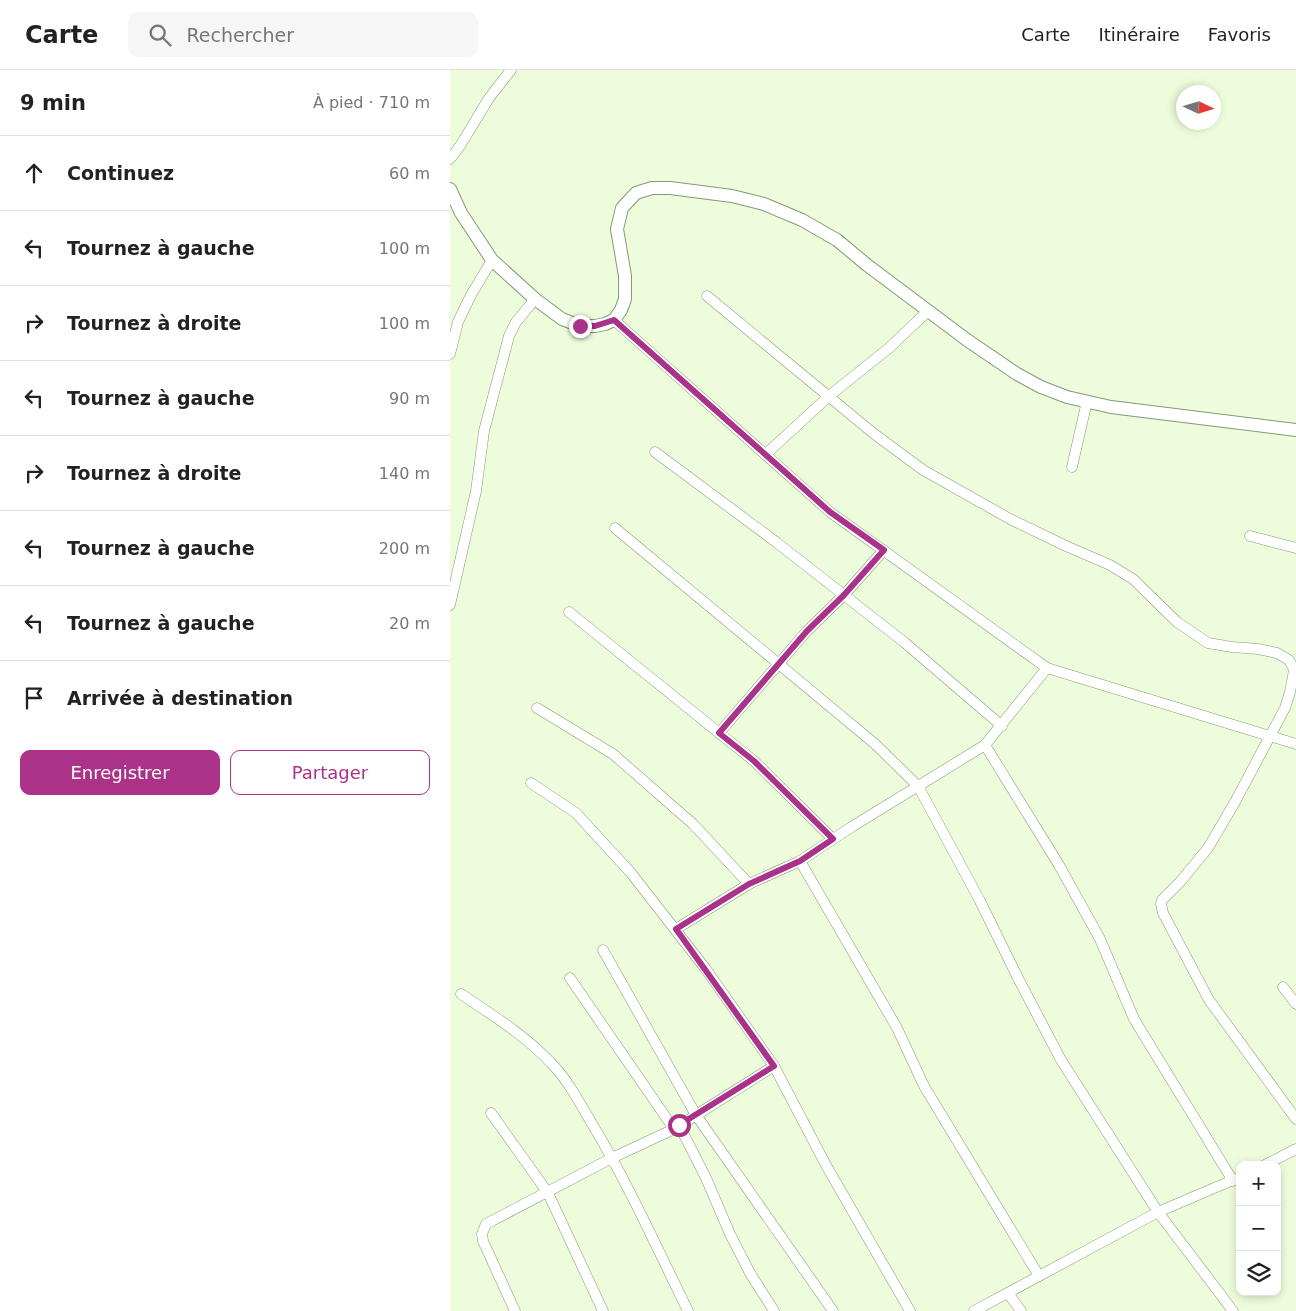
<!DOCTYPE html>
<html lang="fr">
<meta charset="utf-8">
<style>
body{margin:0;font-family:"DejaVu Sans",sans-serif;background:#f6f6f6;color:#222}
.controls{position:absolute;right:15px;bottom:15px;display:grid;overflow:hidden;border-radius:10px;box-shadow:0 2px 8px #0003}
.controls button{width:45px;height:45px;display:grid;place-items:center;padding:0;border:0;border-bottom:1px solid #e0e0e0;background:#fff;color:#222;font:25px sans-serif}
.compass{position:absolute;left:726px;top:15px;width:45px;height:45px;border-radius:50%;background:#fff;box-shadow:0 2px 8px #0003;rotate:94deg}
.stop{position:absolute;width:15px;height:15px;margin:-11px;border:4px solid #aa3288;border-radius:50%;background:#fff}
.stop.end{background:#aa3288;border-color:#fff;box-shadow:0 1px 5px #0008}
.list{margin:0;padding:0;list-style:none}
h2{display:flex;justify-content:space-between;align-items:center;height:65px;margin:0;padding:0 20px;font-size:21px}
h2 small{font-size:16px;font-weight:400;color:#767676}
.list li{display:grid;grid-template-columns:32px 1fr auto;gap:15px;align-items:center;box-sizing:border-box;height:75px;padding:0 20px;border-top:1px solid #e0e0e0}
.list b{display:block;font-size:19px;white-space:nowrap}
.list em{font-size:16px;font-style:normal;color:#767676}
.actions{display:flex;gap:10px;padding:15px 20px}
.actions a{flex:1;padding:11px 0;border:1px solid #aa3288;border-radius:10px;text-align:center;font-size:18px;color:#aa3288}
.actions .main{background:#aa3288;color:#fff}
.icon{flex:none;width:28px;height:28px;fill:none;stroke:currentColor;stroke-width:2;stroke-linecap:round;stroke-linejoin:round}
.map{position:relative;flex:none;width:846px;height:1241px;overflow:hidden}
header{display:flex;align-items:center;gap:30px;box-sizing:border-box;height:70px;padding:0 25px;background:#fff;border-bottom:1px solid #e0e0e0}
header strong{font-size:24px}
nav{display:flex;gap:28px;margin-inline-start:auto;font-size:18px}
.search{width:350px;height:45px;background:#f6f6f6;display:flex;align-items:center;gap:12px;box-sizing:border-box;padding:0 18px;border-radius:10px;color:#767676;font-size:19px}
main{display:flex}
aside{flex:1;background:#fff}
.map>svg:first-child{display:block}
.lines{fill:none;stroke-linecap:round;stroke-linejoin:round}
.minor-casing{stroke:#889779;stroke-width:11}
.tertiary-casing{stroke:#889779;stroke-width:14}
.minor{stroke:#fff;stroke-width:10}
.tertiary{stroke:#fff;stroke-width:12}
.route{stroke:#aa3288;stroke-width:6}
</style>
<header>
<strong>Carte</strong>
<div class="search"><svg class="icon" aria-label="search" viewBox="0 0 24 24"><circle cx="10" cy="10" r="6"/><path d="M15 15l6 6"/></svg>Rechercher</div>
<nav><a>Carte</a><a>Itinéraire</a><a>Favoris</a></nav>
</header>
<main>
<aside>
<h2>9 min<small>À pied · 710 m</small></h2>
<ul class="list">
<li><svg class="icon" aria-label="ahead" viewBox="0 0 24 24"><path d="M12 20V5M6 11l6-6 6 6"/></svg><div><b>Continuez</b></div><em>60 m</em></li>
<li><svg class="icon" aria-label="left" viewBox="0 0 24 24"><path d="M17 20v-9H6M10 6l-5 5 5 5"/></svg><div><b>Tournez à gauche</b></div><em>100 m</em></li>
<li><svg class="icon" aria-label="right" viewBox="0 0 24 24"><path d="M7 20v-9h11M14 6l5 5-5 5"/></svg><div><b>Tournez à droite</b></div><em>100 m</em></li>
<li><svg class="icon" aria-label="left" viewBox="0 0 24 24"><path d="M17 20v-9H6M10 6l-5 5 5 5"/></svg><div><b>Tournez à gauche</b></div><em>90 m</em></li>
<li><svg class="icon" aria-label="right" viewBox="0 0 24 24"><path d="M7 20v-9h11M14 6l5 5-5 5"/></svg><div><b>Tournez à droite</b></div><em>140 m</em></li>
<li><svg class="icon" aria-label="left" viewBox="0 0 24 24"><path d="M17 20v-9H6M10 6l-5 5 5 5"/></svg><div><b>Tournez à gauche</b></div><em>200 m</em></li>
<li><svg class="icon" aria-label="left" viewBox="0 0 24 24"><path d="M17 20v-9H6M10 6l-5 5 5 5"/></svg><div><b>Tournez à gauche</b></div><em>20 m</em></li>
<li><svg class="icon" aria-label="arrive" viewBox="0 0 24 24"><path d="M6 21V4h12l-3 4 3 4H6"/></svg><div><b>Arrivée à destination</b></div></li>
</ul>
<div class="actions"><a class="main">Enregistrer</a><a>Partager</a></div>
</aside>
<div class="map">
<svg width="846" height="1241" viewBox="0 0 846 1241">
<rect width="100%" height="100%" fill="#edfddc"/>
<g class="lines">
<defs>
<g id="minor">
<polyline points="0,89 10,76 39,28 61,0"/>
<polyline points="257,226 423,363 473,400 560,449 616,476 660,495 683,509 727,552 758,573 782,577 808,579 827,583 839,590 844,599 843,606 840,622 835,638 785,732 758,778 730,812 712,830 711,834 713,843 759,930 846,1049"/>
<polyline points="164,250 380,442 597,598 846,674"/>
<polyline points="0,284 8,252 21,225 42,190"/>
<polyline points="205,382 326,472 454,572 552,656"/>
<polyline points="316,384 379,326 439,278 478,241"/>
<polyline points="622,397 637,331"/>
<polyline points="165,458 425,674 468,716 529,829 569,910 611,990 708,1142 783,1241"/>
<polyline points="800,466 846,478"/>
<polyline points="0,535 26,421 34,361 59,266 66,252 85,229"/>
<polyline points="119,542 304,691 383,769"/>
<polyline points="597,598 535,675 609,795 650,869 684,949 783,1111"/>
<polyline points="87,638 163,684 243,754 299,814"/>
<polyline points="269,663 357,561 394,525 434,480"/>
<polyline points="81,713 126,743 181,803 255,898 324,996 377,1097 460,1241"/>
<polyline points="350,791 403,756 535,675"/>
<polyline points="226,859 299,814 350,791 447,958 474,1016 589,1206"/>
<polyline points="153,880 246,1045 383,1241"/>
<polyline points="120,908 224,1059"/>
<polyline points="833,917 846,934"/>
<path d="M11,924C42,945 75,965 101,993C118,1010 129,1032 141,1052C178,1113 207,1178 238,1241"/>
<polyline points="41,1043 98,1123 153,1241"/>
<polyline points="229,1055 256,1108 280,1164 300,1203 324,1241"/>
<polyline points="815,1095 846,1079"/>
<polyline points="558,1223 571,1241"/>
<polyline points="65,1241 33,1171 32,1164 36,1154 162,1088 224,1059 324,996"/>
<polyline points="524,1241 708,1142 790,1107"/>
</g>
<polyline id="tertiary" points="0,119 11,143 42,190 85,229 112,249 130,256 145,256 155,254 164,250 171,240 175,229 175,206 167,159 172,138 186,123 202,118 220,118 282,126 314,134 352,150 387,170 417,195 517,270 567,304 591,317 617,327 661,337 846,360"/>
</defs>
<!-- minor casing -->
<use href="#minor" class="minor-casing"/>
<!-- tertiary casing -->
<use href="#tertiary" class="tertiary-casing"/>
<!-- minor -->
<use href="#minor" class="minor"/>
<!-- tertiary -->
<use href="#tertiary" class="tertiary"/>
</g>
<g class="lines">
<!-- route -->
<polyline class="route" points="130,256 145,256 164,250 380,442 434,480 394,525 357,561 269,663 304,691 383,769 350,791 299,814 226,859 324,996 229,1055"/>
</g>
</svg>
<div class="controls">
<button>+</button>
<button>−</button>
<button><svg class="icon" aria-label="layers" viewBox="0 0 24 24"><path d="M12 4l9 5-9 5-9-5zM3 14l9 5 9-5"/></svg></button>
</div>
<svg class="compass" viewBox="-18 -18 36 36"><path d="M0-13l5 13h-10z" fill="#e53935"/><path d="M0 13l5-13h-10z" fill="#767676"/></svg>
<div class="stop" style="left:229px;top:1055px"></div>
<div class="stop end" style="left:130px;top:256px"></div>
</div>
</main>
